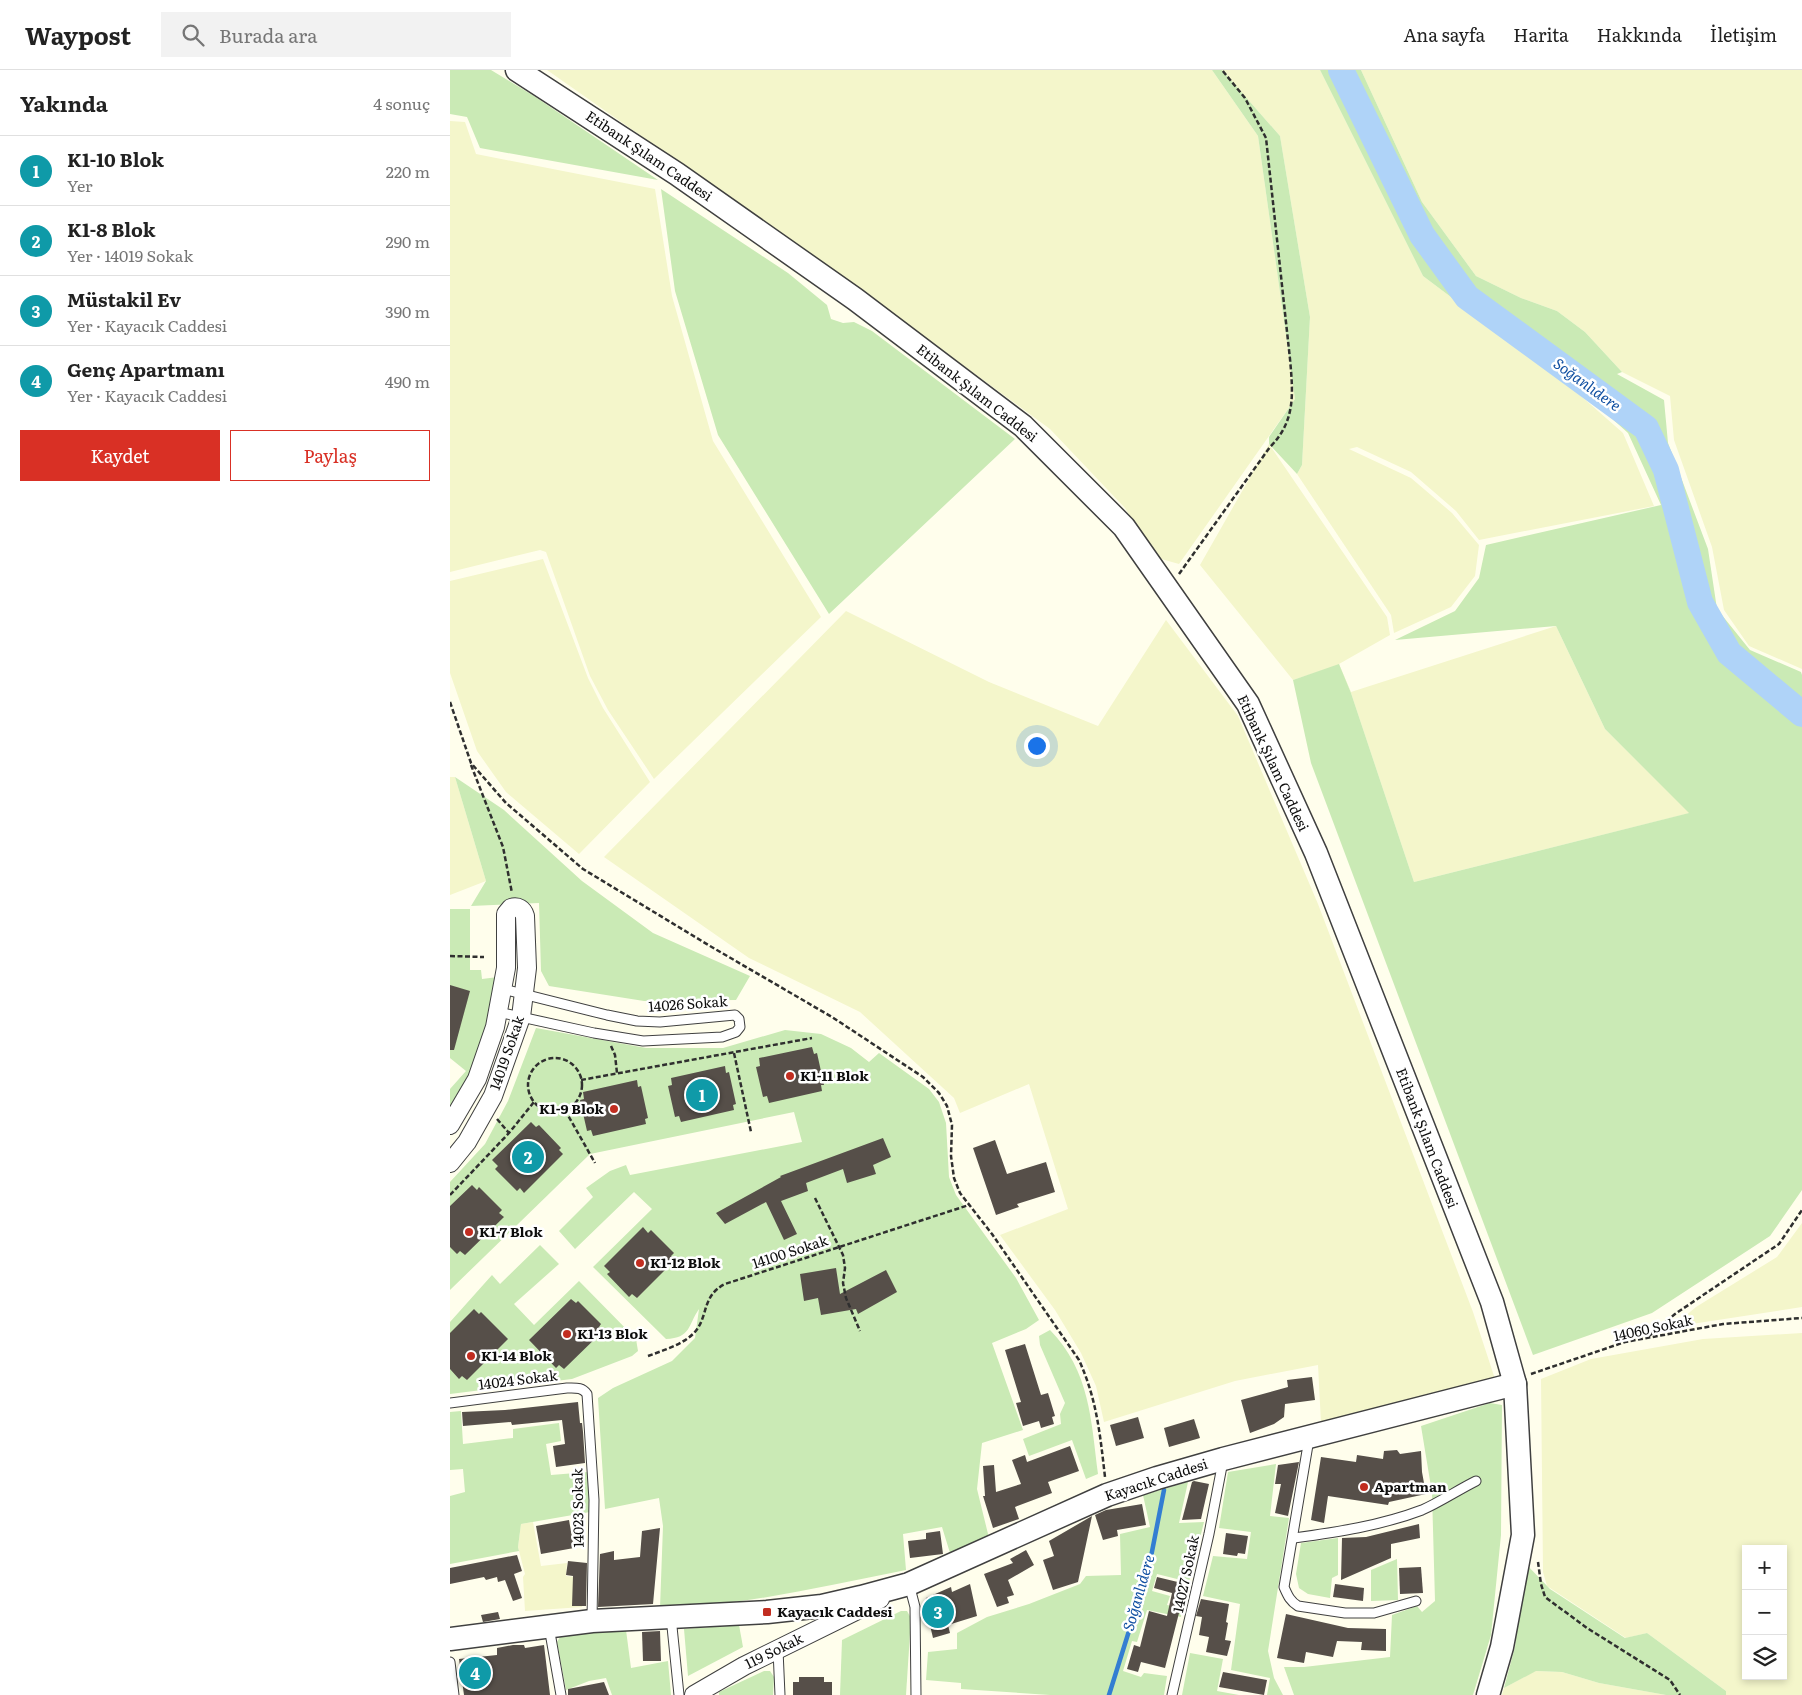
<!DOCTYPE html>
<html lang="tr">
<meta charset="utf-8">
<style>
body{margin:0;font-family:Literata,serif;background:#f2f2f2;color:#222}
.controls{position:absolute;right:15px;bottom:15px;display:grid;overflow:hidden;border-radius:0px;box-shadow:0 2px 8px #0003}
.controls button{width:45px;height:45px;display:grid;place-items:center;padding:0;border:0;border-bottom:1px solid #e0e0e0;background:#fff;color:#222;font:25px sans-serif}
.you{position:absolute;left:586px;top:675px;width:18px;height:18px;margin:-12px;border:4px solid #fff;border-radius:50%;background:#1a73e8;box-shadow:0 0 0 8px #1a73e833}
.badge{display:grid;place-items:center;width:32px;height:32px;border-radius:50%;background:#d93025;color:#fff;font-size:16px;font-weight:700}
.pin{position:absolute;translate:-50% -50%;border:2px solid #fff;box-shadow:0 1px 5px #0006}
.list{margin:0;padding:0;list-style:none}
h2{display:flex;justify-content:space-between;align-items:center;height:65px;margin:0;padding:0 20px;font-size:21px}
h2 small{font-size:16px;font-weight:400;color:#767676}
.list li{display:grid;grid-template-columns:32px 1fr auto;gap:15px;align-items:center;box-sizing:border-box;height:70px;padding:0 20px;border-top:1px solid #e0e0e0}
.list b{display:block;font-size:19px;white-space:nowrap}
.list p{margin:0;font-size:16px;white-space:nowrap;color:#767676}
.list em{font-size:16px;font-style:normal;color:#767676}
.actions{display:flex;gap:10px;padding:15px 20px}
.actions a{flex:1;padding:11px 0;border:1px solid #d93025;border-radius:0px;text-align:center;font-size:18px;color:#d93025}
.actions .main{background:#d93025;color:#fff}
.icon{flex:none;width:28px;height:28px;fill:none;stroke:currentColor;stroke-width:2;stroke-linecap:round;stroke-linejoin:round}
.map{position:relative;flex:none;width:1352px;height:1625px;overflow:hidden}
header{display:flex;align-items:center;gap:30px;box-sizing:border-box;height:70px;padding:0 25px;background:#fff;border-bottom:1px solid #e0e0e0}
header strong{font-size:24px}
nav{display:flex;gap:28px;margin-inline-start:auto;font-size:18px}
.search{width:350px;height:45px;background:#f2f2f2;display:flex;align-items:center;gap:12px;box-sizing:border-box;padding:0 18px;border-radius:0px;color:#767676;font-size:19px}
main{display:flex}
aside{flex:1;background:#fff}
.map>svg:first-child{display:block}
.farmland{fill:#f4f6cb;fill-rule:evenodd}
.green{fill:#caeab5}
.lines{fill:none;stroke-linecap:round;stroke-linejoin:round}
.stream{stroke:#337ed2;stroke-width:4.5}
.river{stroke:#afd3f8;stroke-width:26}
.building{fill:#564f49}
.service-casing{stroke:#404040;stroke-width:11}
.minor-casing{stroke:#404040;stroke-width:20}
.tertiary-casing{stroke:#404040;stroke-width:25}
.path{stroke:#2f2f2f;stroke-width:2.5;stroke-dasharray:5 2.5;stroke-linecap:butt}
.service{stroke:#fff;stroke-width:9}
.minor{stroke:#fff;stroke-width:18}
.tertiary{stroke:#fff;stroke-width:22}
.poi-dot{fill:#c12d20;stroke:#fff;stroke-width:2}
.labels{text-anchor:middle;stroke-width:5;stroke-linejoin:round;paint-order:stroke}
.street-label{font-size:14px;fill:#0d0d0d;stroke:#fff}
.poi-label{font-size:14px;font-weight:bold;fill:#0d0d0d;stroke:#fff;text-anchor:start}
.water-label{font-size:15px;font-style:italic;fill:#1251a2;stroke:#fff}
</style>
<header>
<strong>Waypost</strong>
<div class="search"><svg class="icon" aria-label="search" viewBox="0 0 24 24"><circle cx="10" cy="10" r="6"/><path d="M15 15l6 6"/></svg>Burada ara</div>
<nav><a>Ana sayfa</a><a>Harita</a><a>Hakkında</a><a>İletişim</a></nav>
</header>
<main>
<aside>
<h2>Yakında<small>4 sonuç</small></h2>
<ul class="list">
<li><span class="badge" style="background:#0f9aa8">1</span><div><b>K1-10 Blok</b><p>Yer</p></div><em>220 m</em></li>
<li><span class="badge" style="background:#0f9aa8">2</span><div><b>K1-8 Blok</b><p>Yer · 14019 Sokak</p></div><em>290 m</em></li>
<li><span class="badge" style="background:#0f9aa8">3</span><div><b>Müstakil Ev</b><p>Yer · Kayacık Caddesi</p></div><em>390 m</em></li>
<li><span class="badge" style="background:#0f9aa8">4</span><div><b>Genç Apartmanı</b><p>Yer · Kayacık Caddesi</p></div><em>490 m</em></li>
</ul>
<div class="actions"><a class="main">Kaydet</a><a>Paylaş</a></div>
</aside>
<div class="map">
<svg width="1352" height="1625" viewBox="0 0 1352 1625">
<rect width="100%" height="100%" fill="#fffeec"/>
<!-- farmland -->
<g class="farmland">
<polygon points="97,0 762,0 808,66 845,329 729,494 704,487 675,438 600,359 394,208"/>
<polygon points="772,0 870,0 973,206 1123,319 1173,363 1204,436 1029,470 1006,441 961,402 907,377 899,379 961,408 1002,443 1029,475 1025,506 1001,537 944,563 941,545 847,404 852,395 860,247 830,66"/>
<polygon points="911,0 1352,0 1352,599 1299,576 1274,540 1262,477 1224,370 1220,326 1172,302 1135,262 1107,241 1071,228 1026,206 972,132"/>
<polygon points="0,51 15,52 26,84 205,119 222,226 263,371 371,547 204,709 158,640 140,606 96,482 90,480 0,502"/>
<polygon points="819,374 937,547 940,565 889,594 901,622 1106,556 1155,659 1240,743 964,812 901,623 889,595 843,610 750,495"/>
<polygon points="93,489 138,608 153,638 200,712 129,784 56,722 27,681 0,603 0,511"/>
<polygon points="396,541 539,612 648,656 716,550 788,646 868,834 1023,1242 1045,1309 871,1353 868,1295 785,1311 654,1352 646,1316 631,1283 605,1240 550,1165 618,1139 579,1014 510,1043 504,1028 410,942 299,888 154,787"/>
<polygon points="0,707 5,707 36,811 0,825"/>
<polygon points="1352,1153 1352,1237 1222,1257 1246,1237 1327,1187"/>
<path d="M1352,1263V1625H1276V1621L1197,1563L1176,1568L1097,1516L1093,1502L1091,1309L1141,1289L1253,1269ZM1296,1479H1333V1606H1296Z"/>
<polygon points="83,1452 91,1496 117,1493 116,1506 133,1508 132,1537 75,1541 73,1507 75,1504 68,1477 71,1454"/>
<polygon points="1085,1601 1112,1602 1149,1613 1216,1625 1052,1625 1054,1618"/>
</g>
<!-- green -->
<g class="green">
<polygon points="0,0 41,0 84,26 208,110 30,78 17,47 0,44"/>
<polygon points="762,0 772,0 830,66 860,247 852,395 847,404 819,374 819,367 845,329 808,66"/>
<polygon points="870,0 911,0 972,132 1026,206 1071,228 1107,241 1135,262 1172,302 1167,304 1214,330 1218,373 1258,479 1267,539 1300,580 1351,602 1352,605 1352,1120 1320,1166 1202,1243 1083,1285 861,693 843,610 889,594 901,623 964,812 1239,743 1155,659 1106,556 945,570 1005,541 1029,508 1036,475 1211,435 1178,363 1129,319 1123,319 973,206"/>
<polygon points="211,119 338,203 377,235 381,249 393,253 404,252 422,261 565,369 379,544 268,365 225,221"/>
<polygon points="5,707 54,740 132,811 203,863 300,906 286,930 194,931 99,916 91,901 89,833 21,836 36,811"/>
<polygon points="0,839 20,839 20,900 31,900 32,909 48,907 40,952 23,1001 3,1041 0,1037 0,1019 16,1001 0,988"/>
<path d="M86,958L196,978H273L335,960L371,964L401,978L419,992L429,983L479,1019L489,1032L496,1053L499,1107L506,1125L566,1208L589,1250L576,1259L542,1273L573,1360L532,1373L527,1419L539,1468L500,1483L492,1457L453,1464L456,1500C375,1516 293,1536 210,1538L213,1456L209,1428L155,1439L148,1328L163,1318L222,1291L245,1268L249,1239C238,1255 241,1268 216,1269L143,1197L202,1139L184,1122L125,1179L109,1161L143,1127L136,1118L160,1101L176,1095L180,1105L352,1072L344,1042L140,1084L0,1220V1112L35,1074L58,1031Z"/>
<polygon points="90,1175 109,1194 64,1234 84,1255 129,1211 186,1269 188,1281 182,1286 122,1309 0,1324 0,1252 42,1205 50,1214"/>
<path d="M600,1260C640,1301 641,1350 648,1404L636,1409L622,1370L579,1386L573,1369L611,1354L610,1344L615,1333L590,1275L589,1266Z"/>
<polygon points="1040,1333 1052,1335 1051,1465 1041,1565 1023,1625 844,1625 834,1597 854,1597 940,1587 942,1545 967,1536 972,1542 985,1531 982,1423 971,1356"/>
<polygon points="11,1341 13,1374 63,1368 63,1359 109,1353 111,1371 96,1374 101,1405 138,1402 140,1442 71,1454 68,1477 69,1481 0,1494 0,1426 15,1422 13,1399 0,1400 0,1342"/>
<polygon points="826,1394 820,1446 839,1448 818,1581 824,1608 833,1625 817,1625 820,1608 781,1600 790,1534 753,1526 763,1486 797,1489 801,1462 769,1458 778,1402"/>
<polygon points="738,1412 729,1453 754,1452 739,1512 707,1504 702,1521 720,1526 717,1535 732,1538 731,1547 697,1540 687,1572 682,1571 673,1601 691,1607 694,1603 717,1606 714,1625 600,1625 511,1619 511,1613 476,1610 478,1582 507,1579 507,1563 537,1547 579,1534 630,1514 636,1506 671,1505 670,1464 700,1457 693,1425"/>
<polygon points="888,1468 888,1505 882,1508 880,1528 858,1524 849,1518 846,1504 851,1473"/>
<polygon points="947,1489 948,1530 921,1531 921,1500"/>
<polygon points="1075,1493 1100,1519 1175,1568 1197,1563 1276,1621 1276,1625 1216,1625 1149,1613 1112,1602 1086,1601 1054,1618 1065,1577"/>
<polygon points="451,1541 457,1541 461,1548 456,1625 390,1625 392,1570"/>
<polygon points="289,1555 293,1577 238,1606 234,1559"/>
<polygon points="160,1560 176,1560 181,1598 218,1591 221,1625 162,1625 156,1608 139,1611 116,1620 107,1572 110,1567"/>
<polygon points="740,1583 773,1589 767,1621 789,1625 732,1625"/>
<polygon points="314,1601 320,1601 324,1607 323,1625 269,1625 269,1622"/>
</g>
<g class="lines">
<!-- stream -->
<polyline class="stream" points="659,1625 699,1497 714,1420"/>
<!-- river -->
<polyline class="river" points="891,0 972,165 1017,227 1196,358 1216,400 1250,532 1279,583 1352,644"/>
</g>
<!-- building -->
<g class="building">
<polygon points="0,915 20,921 4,980 0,980"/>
<polygon points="362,977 364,984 367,983 374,1015 371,1015 372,1021 319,1033 317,1026 313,1027 306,997 310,996 309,988"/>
<polygon points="275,996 276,1003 279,1002 286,1034 283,1035 284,1040 231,1052 229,1046 225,1047 218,1016 222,1015 221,1008"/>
<polygon points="187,1010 188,1017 191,1016 198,1048 195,1049 196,1054 143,1066 141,1060 137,1061 130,1030 134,1029 133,1022"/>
<polygon points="81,1052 86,1057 89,1055 111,1078 109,1080 113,1084 74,1123 70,1118 67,1121 45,1099 48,1096 42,1090"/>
<polygon points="433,1068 441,1087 423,1095 426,1104 397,1113 393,1099 356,1113 358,1121 331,1131 347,1164 334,1170 316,1132 275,1154 266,1143 331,1107 330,1106"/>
<polygon points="545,1070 557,1104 596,1092 605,1122 567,1134 569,1137 546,1145 523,1078"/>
<polygon points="22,1115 27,1120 29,1117 52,1140 49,1143 54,1147 15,1185 10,1181 7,1184 0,1177 0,1136"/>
<polygon points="193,1157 198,1163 201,1160 224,1183 221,1186 225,1190 187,1228 182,1224 179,1227 157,1204 160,1202 154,1196"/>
<polygon points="386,1198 390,1224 436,1200 447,1222 408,1244 406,1239 371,1245 368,1228 354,1231 350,1204"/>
<polygon points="121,1229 126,1233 128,1231 151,1254 149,1257 153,1261 114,1299 109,1295 106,1298 79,1270"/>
<polygon points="24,1239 29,1244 31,1242 58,1269 17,1310 12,1306 9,1309 0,1299 0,1263"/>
<polygon points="575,1274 591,1325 598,1323 605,1346 602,1347 604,1354 591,1358 589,1351 573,1356 566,1333 571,1332 555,1280"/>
<polygon points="862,1307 865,1330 835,1334 834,1347 824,1354 800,1363 791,1330 838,1317 837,1310"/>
<polygon points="128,1332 130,1353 132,1353 133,1362 135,1393 106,1397 103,1376 115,1374 112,1350 62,1355 61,1352 13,1356 12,1342 55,1340"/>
<polygon points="688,1347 694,1368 666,1376 660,1355"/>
<polygon points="744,1349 750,1368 719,1377 714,1358"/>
<polygon points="620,1376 629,1401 598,1412 602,1423 565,1437 569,1449 543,1458 533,1426 535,1426 533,1396 544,1395 546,1422 571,1414 562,1390 575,1385 577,1392"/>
<polygon points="947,1380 950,1384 971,1381 972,1402 976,1424 939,1432 938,1435 878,1426 874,1453 861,1450 871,1387 906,1392 907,1385 933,1389 934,1381"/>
<polygon points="849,1392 838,1446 825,1443 831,1414 825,1414 828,1395"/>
<polygon points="744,1411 759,1414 751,1449 732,1450 742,1412"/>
<polygon points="692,1434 696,1455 667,1460 668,1466 653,1470 645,1445 656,1440"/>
<polygon points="642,1446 628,1512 603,1520 593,1490 604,1486 599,1471"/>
<polygon points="119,1450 124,1478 91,1484 86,1456"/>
<polygon points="969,1454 970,1468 941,1474 941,1488 891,1510 892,1468 916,1467"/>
<polygon points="210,1458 203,1534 148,1537 150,1484 164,1481 164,1490 190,1487 192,1461"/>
<polygon points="490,1461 493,1484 460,1488 458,1471 476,1469 476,1463"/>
<polygon points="776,1463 798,1466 795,1484 788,1483 787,1486 773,1484"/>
<polygon points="576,1480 584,1495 558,1510 564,1525 557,1527 559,1533 547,1537 534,1504 563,1493 560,1489"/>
<polygon points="67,1485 72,1501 64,1504 72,1528 63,1531 55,1510 48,1512 47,1507 36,1510 34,1507 0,1514 0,1498"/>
<polygon points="118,1491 137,1493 136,1536 122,1536 123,1506 116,1505"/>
<polygon points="971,1497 973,1523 950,1524 949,1498"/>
<polygon points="707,1507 736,1514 733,1525 738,1526 734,1544 729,1543 715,1598 691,1592 688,1602 677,1599 684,1575 690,1577 699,1541 717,1546 722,1523 704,1518"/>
<polygon points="520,1514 527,1546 498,1555 500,1563 483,1568 475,1534 476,1528 501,1517 502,1522"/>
<polygon points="885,1514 914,1518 913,1531 883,1527"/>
<polygon points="751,1529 779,1534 776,1552 778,1553 775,1570 781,1571 777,1586 756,1582 759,1567 749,1565 752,1547 746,1546"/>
<polygon points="48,1542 50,1549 33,1552 31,1545"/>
<polygon points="836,1544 898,1558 936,1559 936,1581 911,1580 912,1572 887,1571 883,1587 856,1582 854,1593 827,1588"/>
<polygon points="210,1561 211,1591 193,1591 192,1562"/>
<polygon points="63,1575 74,1575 75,1578 94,1575 100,1625 14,1625 9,1589 47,1585 47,1578"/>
<polygon points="773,1602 817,1610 814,1625 769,1617"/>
<polygon points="349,1607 374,1607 374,1612 382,1612 382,1625 343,1625 343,1612 349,1612"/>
<polygon points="154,1612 159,1625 118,1625 118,1619"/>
</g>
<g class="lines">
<defs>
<g id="service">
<polyline points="48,942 144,963 193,971 272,967 286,962 290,957 289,949 285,945 210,952 187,951 157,945 53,919"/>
<path d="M0,1333L117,1318C126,1318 132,1317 137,1324L144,1430L142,1550"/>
<path d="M859,1369L834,1517C838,1526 840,1531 848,1536L895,1543H924L966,1531"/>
<path d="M844,1468C887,1462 930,1456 972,1440C990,1432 1008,1420 1026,1411"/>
<polyline points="459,1514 465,1537 466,1625"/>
<polyline points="221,1547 229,1625"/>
<polyline points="99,1557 111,1625"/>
<polyline points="328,1580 330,1625"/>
<polyline points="0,1592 4,1625"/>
<polyline points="722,1625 759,1464 773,1391"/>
</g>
<g id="minor">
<path d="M0,1055L27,1009L45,957L56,898V844L61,838C68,836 73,839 75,846L77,898L71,947L43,1026L17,1072L0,1093"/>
<polyline points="244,1625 294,1596 430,1529"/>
</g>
<g id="tertiary">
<polyline points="67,0 227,104 405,229 573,356 674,457 798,634 866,783 1042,1232 1065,1314 1073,1465 1052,1577 1038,1625"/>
<polyline points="0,1569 142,1551 317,1542 372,1536 411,1527 459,1514 657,1425 707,1408 773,1389 1065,1314"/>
</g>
</defs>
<!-- service casing -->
<use href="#service" class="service-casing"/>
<!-- minor casing -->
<use href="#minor" class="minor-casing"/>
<!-- tertiary casing -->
<use href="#tertiary" class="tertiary-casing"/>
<!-- path -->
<g class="path">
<path d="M729,504L820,377C846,351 843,323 840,289L816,68L795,28L772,0"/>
<path d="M0,632L21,693L56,733L133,799L260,876L382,947L473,1007L489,1023L497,1036L502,1055L501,1086L504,1108L510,1123L542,1164L629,1290C647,1330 650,1364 655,1407"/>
<polyline points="21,695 53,777 62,823"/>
<polyline points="0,886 34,887"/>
<polyline points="161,976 165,985 167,1003"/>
<polyline points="284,983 301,1062"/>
<circle cx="105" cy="1015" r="27"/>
<polyline points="131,1010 362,968"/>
<polyline points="115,1040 145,1093"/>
<polyline points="47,1049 59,1063"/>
<polyline points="0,1125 59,1063 84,1032"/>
<polyline points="365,1128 393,1185 395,1198 393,1213 396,1228 410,1261"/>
<polyline points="1199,1266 1225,1244 1329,1174 1352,1140"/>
<path d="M198,1286C214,1280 232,1275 244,1263C259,1247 251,1226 275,1214L519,1135"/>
<polyline points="1081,1304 1175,1272 1273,1254 1352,1248"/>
<polyline points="1088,1492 1091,1514 1095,1527 1137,1558 1220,1610 1230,1625"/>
</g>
<!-- service -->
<use href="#service" class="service"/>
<!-- minor -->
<use href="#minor" class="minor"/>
<!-- tertiary -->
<use href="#tertiary" class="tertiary"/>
</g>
<!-- markers -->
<g class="poi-dot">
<circle cx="340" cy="1006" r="5"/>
<circle cx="164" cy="1039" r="5"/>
<circle cx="19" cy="1162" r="5"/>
<circle cx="190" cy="1193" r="5"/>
<circle cx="117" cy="1264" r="5"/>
<circle cx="21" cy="1286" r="5"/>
<circle cx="914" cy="1417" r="5"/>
<rect x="312" y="1537" width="10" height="10" rx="2.5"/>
</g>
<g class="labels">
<!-- street labels -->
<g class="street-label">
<text transform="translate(199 86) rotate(34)" y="5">Etibank Şılam Caddesi</text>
<text transform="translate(527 323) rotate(38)" y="5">Etibank Şılam Caddesi</text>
<text transform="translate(823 693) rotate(65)" y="5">Etibank Şılam Caddesi</text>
<text transform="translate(238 934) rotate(-4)" y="5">14026 Sokak</text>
<text transform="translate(57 983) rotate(-71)" y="5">14019 Sokak</text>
<text transform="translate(977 1068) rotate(69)" y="5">Etibank Şılam Caddesi</text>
<text transform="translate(340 1182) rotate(-18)" y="5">14100 Sokak</text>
<text transform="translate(1203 1258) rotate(-12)" y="5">14060 Sokak</text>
<text transform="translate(68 1310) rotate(-7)" y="5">14024 Sokak</text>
<text transform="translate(706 1410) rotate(-18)" y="5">Kayacık Caddesi</text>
<text transform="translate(128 1438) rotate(-91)" y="5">14023 Sokak</text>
<text transform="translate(736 1504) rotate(-78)" y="5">14027 Sokak</text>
<text transform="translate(324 1581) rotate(-26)" y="5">119 Sokak</text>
</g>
<!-- poi labels -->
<g class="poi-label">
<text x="350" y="1011">K1-11 Blok</text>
<text x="154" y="1044" text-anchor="end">K1-9 Blok</text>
<text x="29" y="1167">K1-7 Blok</text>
<text x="200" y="1198">K1-12 Blok</text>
<text x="127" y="1269">K1-13 Blok</text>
<text x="31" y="1291">K1-14 Blok</text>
<text x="924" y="1422">Apartman</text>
<text x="327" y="1547">Kayacık Caddesi</text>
</g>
<!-- water labels -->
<g class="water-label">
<text transform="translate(1137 315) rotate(36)" y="5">Soğanlıdere</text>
<text transform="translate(689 1523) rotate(-74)" y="5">Soğanlıdere</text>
</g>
</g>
</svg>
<div class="controls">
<button>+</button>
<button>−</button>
<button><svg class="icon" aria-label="layers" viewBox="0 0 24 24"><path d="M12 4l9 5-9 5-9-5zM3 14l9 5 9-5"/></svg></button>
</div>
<div class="you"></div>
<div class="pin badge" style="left:252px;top:1025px;background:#0f9aa8">1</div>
<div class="pin badge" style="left:78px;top:1087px;background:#0f9aa8">2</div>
<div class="pin badge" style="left:488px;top:1542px;background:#0f9aa8">3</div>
<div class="pin badge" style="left:25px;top:1603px;background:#0f9aa8">4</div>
</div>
</main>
